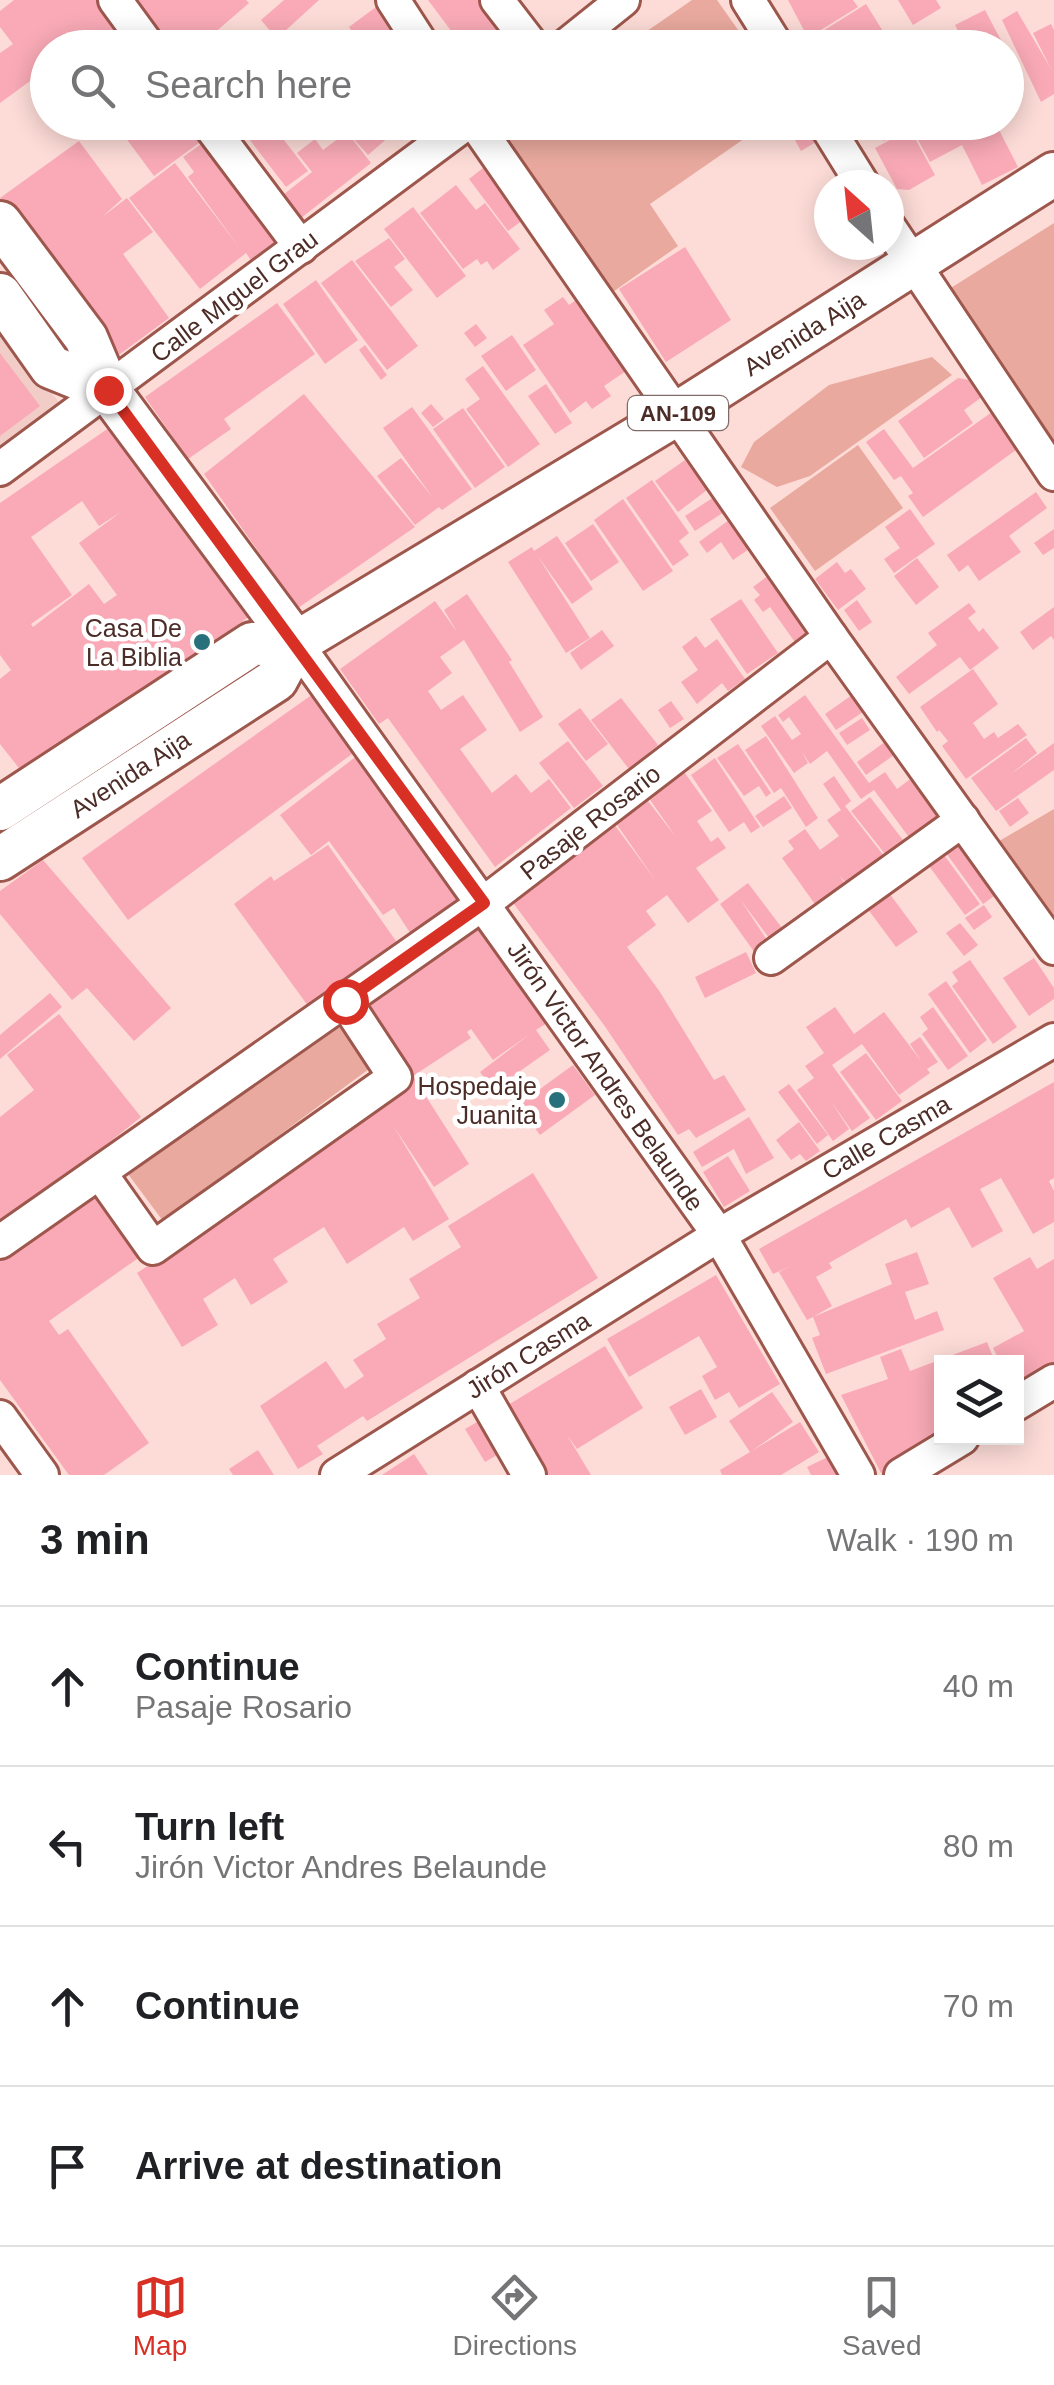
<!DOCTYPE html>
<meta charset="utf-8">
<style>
body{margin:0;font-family:Arial,sans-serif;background:#f6f6f6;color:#202124}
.controls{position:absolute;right:30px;bottom:30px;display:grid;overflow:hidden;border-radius:0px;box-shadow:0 5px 25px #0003}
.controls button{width:90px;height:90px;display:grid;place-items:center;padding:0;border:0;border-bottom:2px solid #e0e0e0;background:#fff;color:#202124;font:50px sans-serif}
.compass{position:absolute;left:814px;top:170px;width:90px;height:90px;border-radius:50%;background:#fff;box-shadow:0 5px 25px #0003;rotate:333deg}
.stop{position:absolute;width:30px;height:30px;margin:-22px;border:8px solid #d93025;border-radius:50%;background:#fff}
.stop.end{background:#d93025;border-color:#fff;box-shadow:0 2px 10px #0008}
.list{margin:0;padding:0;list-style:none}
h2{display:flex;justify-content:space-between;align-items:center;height:130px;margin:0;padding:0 40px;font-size:42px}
h2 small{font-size:32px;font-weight:400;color:#757577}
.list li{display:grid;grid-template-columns:65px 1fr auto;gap:30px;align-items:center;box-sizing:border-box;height:160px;padding:0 40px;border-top:2px solid #e0e0e0}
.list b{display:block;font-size:38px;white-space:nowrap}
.list p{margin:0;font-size:32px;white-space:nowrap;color:#757577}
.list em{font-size:32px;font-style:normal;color:#757577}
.icon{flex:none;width:55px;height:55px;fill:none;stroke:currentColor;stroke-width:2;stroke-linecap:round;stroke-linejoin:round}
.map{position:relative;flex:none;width:1054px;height:1475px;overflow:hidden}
.search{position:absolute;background:#fff;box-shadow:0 5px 25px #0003;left:30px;right:30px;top:30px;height:110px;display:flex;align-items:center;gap:25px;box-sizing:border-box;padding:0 35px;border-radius:55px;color:#757577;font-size:38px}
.sheet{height:770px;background:#fff}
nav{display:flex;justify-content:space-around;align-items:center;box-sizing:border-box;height:140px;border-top:2px solid #e0e0e0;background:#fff;font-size:28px;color:#757577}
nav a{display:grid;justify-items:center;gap:5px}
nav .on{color:#d93025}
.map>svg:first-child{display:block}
.built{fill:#f2cdc7}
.green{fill:#e9a99e}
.building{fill:#f9aab6;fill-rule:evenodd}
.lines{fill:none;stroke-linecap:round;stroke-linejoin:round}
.minor-casing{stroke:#9d574d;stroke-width:38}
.major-casing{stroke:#9d574d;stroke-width:48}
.minor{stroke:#fff;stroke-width:32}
.major{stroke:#fff;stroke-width:42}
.route{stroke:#d93025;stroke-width:12}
.poi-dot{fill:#28707c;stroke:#fff;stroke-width:4}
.labels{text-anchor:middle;stroke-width:9;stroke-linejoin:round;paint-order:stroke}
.shield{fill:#fff;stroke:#816b68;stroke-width:2.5}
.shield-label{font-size:22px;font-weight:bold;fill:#4b2c27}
.street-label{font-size:25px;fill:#4b2c27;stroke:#fff}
.poi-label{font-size:25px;fill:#4b2c27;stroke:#fff;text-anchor:end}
</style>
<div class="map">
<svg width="1054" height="1475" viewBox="0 0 1054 1475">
<rect width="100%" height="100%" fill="#fddcd7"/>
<!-- built -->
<polygon class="built" points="0,329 61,405 0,448"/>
<!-- green -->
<g class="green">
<polygon points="692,0 717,0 750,47 624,47"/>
<polygon points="517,122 767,123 650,204 678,246 610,294 499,135"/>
<polygon points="1054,223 1054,450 946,291"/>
<polygon points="932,357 952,375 810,476 777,487 741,467 754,442 829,385"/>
<polygon points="858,445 903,508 815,571 770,508"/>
<polygon points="1054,809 1054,935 989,847"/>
<polygon points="341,1026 373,1066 163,1221 128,1174"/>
</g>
<!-- building -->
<g class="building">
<polygon points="14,0 102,0 137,48 48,48 48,68 0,103 0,53 13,44 0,27 0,11"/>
<polygon points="135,0 246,0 249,3 197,48 175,48"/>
<polygon points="284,0 319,0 285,31 299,48 267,48 277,39 261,20"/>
<polygon points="428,0 486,0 516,39 504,48 464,48"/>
<polygon points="788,0 853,0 858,7 808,38"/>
<polygon points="898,0 936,0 941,8 913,25"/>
<polygon points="866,4 889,41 878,48 865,48 857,36 845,43 848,48 816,48 810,39"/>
<polygon points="376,7 406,48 363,48 349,27"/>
<polygon points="985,10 1005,48 967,48 955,25"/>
<polygon points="1017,11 1051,69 1033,33 1051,24 1054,30 1054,94 1041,102 1002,20"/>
<polygon points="114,122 196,122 207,137 154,176"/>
<polygon points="236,122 270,122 308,171 286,187"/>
<polygon points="349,122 392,122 398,129 368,155 343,127"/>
<polygon points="785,122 805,122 816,142 801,151"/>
<polygon points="861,122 890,122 896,135 884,141 877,128 865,134 859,124"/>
<polygon points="924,122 995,122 1018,167 982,185 962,145 930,162 912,129"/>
<polygon points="910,129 935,175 909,190 897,189 875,148"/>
<polygon points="347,132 371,163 301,218 283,195 312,172 297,153 315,139 323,150"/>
<polygon points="211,137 221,150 206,161 219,153 282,236 251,260 246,253 200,289 129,198 175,163 239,247 188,177 194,172 183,157"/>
<polygon points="79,141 122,199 102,217 127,198 153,232 123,254 169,318 116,357 0,198"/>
<polygon points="483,168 523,220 508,231 469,179"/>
<polygon points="456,185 476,210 485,203 520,249 493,270 487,261 481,265 477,259 463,269 420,213"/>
<polygon points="413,207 466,276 437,298 384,229"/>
<polygon points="389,238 405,259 394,267 413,290 391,307 355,261"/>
<polygon points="685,247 731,320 666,362 619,289"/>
<polygon points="352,260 418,346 387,370 321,283"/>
<polygon points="316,280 358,340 325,364 283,304"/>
<polygon points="563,297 569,305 579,298 629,369 604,386 611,396 592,409 586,401 570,413 523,345 554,324 544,310"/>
<polygon points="277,303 315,354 224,419 231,429 188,459 145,397"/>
<polygon points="476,324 487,338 475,347 464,333"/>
<polygon points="512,335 536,370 506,391 481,356"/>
<polygon points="365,345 387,375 381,380 359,350"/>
<polygon points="0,353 40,406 0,436"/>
<polygon points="483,366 540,444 508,467 466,409 480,399 465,379"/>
<polygon points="958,378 969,380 982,397 964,410 973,423 924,458 898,421"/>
<polygon points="546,384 572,423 555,434 528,396"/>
<polygon points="304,394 415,527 298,608 204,474"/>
<polygon points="431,404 444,419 433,427 421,413"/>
<polygon points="412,407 472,489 442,510 439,507 415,525 377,476 401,458 433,498 383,428"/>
<polygon points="463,408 505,467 475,488 433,429"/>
<polygon points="992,412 1016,450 923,517 908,496 913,493 901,476 894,480 866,442 884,429 913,468"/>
<path d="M116,423L254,613L26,777L0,744V679L11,670L0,655V503ZM82,501L99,526L121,512L79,543L117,595L104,604L89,584L33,627L31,624L72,595L31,537Z"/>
<polygon points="685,460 707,490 678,512 655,481"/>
<polygon points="652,480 689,533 679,541 689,555 673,566 626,498"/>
<polygon points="1036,492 1047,508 1009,536 1021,552 979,581 968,565 959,572 947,555"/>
<polygon points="714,497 724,512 695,531 685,516"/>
<polygon points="623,499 673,571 643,591 594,520"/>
<polygon points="910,509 935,544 894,573 884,559 900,548 885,527"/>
<polygon points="729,520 749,549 733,560 721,542 707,553 699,542"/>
<polygon points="593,524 619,562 591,581 565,543"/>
<polygon points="1054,529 1054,548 1043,555 1034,543"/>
<polygon points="557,536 593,589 572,604 537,555 590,638 566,653 508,562 532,547 534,551"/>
<polygon points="917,558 939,587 916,605 894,576"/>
<polygon points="837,562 845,573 851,569 866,589 838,610 815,579"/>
<polygon points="769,575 811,635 797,645 770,607 763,612 754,600 760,595 753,587"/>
<polygon points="467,594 512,660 509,662 543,717 520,732 464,640 440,657 452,673 428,691 441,710 463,695 487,730 460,749 492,793 516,774 531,793 549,779 571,808 495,867 388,718 379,724 340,669 435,601 457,632 444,610"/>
<polygon points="741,599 778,653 747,674 710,619"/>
<polygon points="857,600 872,622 859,631 844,610"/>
<polygon points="969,603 976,612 968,618 979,632 983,628 999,648 970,670 960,657 909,694 896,677 937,645 928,633"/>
<polygon points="1054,607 1054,640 1051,636 1033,650 1020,632"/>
<polygon points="602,630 614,646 581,670 570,653"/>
<polygon points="696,636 705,648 717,639 745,679 728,691 722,683 697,704 681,682 698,670 682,647"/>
<polygon points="973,669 998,704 973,723 984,739 994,732 998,738 1018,724 1027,735 966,779 942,746 948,741 939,730 937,732 920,707"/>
<polygon points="320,689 360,748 128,920 82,858"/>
<polygon points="805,695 869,783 885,772 897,789 913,777 942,817 911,840 874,790 861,799 827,751 810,764 802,752 808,763 794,773 761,726 775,716 792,740 801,734 789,717 783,722 778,715"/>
<polygon points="852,695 863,712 836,730 825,714"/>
<polygon points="621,698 658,745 629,769 591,720"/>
<polygon points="671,701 684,719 670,728 658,710"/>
<polygon points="580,708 608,744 586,761 558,724"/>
<polygon points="862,718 870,730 847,745 839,733"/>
<polygon points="766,736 818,818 806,827 781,788 774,793 745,750"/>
<polygon points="1026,738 1037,753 1011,774 1054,743 1054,770 996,811 971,778"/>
<polygon points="568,741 603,786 574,808 539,763"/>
<polygon points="885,742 894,755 866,775 857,762"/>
<polygon points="738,744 771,793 766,797 759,786 744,796 717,758"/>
<polygon points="358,755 461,905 414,939 394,908 383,915 329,841 311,855 280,815"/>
<polygon points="715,758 760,827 751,833 744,822 729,832 691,775"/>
<polygon points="682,769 712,811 697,821 711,842 718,837 726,848 696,868 719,900 688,923 667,895 646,911 656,925 627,947 660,992 714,1080 724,1075 746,1110 696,1138 689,1129 678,1135 604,1025 508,896 611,820 656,881 613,819 644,796 676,837 646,794"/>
<polygon points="834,776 851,801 845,806 884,856 847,884 839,875 846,885 817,907 782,858 794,849 788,841 805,829 820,850 839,836 827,820 841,810 823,784"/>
<polygon points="784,796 792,808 763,827 755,816"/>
<polygon points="870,797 903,840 885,854 851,811"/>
<polygon points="1018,798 1029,813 1010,827 999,811"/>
<polygon points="961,842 997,894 983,904 946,853"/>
<polygon points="328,845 401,948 311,1010 234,904 271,876 274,881"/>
<polygon points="944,855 980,904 965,915 929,866"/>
<polygon points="43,860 171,1008 134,1041 87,988 72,1000 0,914 0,891"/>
<polygon points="748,883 785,932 772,942 740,899 769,943 755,953 720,904"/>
<polygon points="889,893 918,932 896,947 867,908"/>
<polygon points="984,905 992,917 974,930 965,918"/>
<polygon points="479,922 547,1023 536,1030 550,1050 493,1090 480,1072 530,1034 493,1060 471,1029 467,1032 471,1038 413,1076 361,1000"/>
<polygon points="960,923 978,945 964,956 946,933"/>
<polygon points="746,952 756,973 705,998 695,977"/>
<polygon points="1034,958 1054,988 1054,999 1029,1016 1003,978"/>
<polygon points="970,960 1017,1027 993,1044 952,986 958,981 952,972"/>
<polygon points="946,981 987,1040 970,1053 928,994"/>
<polygon points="50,993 62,1007 0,1059 0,1035"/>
<polygon points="835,1007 854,1034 884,1012 921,1061 910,1044 920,1037 938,1062 927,1069 930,1073 899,1095 862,1044 832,1065 870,1118 852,1131 830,1100 849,1129 833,1141 797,1090 814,1078 805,1066 824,1053 806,1027"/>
<polygon points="933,1007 968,1056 948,1070 922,1034 928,1029 920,1017"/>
<polygon points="59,1014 141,1117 62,1180 0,1223 0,1117 34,1090 7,1055"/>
<polygon points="866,1053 902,1101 876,1120 840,1072"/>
<polygon points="573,1065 595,1095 540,1135 518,1105"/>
<polygon points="413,1076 469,1164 434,1187 394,1127 449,1219 413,1241 404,1227 347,1264 324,1227 273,1259 288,1282 251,1305 235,1278 203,1299 218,1325 182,1347 137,1273 289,1173 284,1165"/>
<polygon points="1054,1082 1054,1178 1049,1181 1054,1191 1054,1222 1033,1234 1001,1178 980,1189 1003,1231 972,1248 949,1207 911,1228 906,1219 829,1263 832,1268 816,1277 832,1306 813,1317 892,1284 885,1264 917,1252 929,1284 905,1292 915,1320 937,1311 944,1330 826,1374 812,1338 820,1335 813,1317 807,1320 779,1272 791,1266 773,1274 759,1249"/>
<polygon points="789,1084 828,1135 817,1144 778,1092"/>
<polygon points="749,1117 774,1158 746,1174 734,1149 702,1167 693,1152"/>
<polygon points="799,1122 820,1151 806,1161 800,1154 791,1160 776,1140"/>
<polygon points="728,1156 750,1191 724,1207 703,1172"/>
<polygon points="533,1173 598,1278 367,1421 363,1416 317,1446 323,1454 298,1469 260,1406 326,1361 345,1389 364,1376 353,1360 386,1339 377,1324 420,1298 409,1279 461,1247 448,1226"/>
<polygon points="94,1183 144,1254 49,1321 59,1335 68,1329 149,1443 104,1475 69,1475 0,1380 0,1249"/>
<polygon points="1030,1257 1037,1269 1054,1259 1054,1367 1016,1395 1016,1362 1000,1362 993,1348 1024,1331 993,1278"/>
<polygon points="716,1275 780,1384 739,1408 729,1392 715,1400 702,1376 717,1367 699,1336 629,1377 607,1339"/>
<polygon points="987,1342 995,1362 941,1362 941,1434 881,1473 841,1395 888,1379 880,1357 901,1349 910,1371"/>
<polygon points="605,1346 643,1408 577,1449 567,1435 591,1475 544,1475 503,1408"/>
<polygon points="701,1389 717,1417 685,1435 669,1407"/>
<polygon points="772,1392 793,1422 753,1450 800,1422 819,1452 781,1475 722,1475 720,1470 750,1452 729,1421"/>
<polygon points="491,1414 511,1447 485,1462 465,1429"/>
<polygon points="258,1450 274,1475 233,1475 229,1469"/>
<polygon points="414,1454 428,1475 382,1475"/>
<polygon points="828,1457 837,1475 811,1475 807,1467"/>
</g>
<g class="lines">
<defs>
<g id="minor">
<polyline points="115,0 150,48"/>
<polyline points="393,0 424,48"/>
<polyline points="497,0 534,48"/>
<polyline points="748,0 778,48"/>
<polyline points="563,48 623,0"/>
<polyline points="207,122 301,247"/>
<polyline points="474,122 831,637 1054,948"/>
<polyline points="824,122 863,185"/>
<polyline points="889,227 1054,474"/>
<polyline points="0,469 468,122"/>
<polyline points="296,643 719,1235 858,1475"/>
<polyline points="771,958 963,820"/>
<polyline points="100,1173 153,1248 395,1077 345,1001"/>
<polyline points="0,1242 484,903 831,637"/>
<polyline points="478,1386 529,1475"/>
<polyline points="1016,1404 1054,1381"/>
<polyline points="0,1417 42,1475"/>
<polyline points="337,1475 719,1235 1054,1040"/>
<polyline points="901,1475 962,1438"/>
</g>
<g id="major">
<polyline points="0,223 86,338 108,390 296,643"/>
<polyline points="0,295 51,367 108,390"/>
<polyline points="0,809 252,644 296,643"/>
<polyline points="0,859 276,680 296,643 675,415 1054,174"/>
</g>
</defs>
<!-- minor casing -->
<use href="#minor" class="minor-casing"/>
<!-- major casing -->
<use href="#major" class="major-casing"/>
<!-- minor -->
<use href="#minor" class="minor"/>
<!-- major -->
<use href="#major" class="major"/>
</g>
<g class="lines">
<!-- route -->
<polyline class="route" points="108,390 484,903 345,1001"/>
</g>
<!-- markers -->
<g class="poi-dot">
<circle cx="202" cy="642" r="10"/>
<circle cx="557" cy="1100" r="10"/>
</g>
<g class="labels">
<!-- shield labels -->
<rect class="shield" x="628" y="396" width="100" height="34" rx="8"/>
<g class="shield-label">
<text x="678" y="421">AN-109</text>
</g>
<!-- street labels -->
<g class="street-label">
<text transform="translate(234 296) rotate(-37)" y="9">Calle MIguel Grau</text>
<text transform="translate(804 333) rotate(-32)" y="9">Avenida Aija</text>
<text transform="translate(130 774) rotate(-33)" y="9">Avenida Aija</text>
<text transform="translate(590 822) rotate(-38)" y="9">Pasaje Rosario</text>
<text transform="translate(606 1076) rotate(55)" y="9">Jirón Victor Andres Belaunde</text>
<text transform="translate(886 1137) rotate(-30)" y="9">Calle Casma</text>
<text transform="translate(528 1355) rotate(-32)" y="9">Jirón Casma</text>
</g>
<!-- poi labels -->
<g class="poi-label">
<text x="182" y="637">Casa De<tspan x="182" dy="29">La Biblia</tspan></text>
<text x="537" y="1095">Hospedaje<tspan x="537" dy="29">Juanita</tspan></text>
</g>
</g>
</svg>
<div class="controls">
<button><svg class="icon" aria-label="layers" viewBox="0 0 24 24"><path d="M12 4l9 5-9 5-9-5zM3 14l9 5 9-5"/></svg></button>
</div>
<svg class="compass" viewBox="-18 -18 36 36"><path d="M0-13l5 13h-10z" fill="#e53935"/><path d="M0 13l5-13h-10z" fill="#757577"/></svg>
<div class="stop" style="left:345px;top:1001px"></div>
<div class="stop end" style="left:108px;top:390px"></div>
<div class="search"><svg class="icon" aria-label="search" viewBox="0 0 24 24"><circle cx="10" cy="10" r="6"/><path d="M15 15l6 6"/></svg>Search here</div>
</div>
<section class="sheet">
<h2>3 min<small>Walk · 190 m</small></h2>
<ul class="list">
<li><svg class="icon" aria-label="ahead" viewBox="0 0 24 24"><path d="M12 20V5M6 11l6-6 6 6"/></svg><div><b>Continue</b><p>Pasaje Rosario</p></div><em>40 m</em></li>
<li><svg class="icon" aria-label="left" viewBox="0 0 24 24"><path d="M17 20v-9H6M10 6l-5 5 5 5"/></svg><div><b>Turn left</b><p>Jirón Victor Andres Belaunde</p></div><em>80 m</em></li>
<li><svg class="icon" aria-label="ahead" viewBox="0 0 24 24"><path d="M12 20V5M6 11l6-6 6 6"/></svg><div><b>Continue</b></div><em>70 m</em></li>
<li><svg class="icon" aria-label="arrive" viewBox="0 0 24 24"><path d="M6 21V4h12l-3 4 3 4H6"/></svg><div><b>Arrive at destination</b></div></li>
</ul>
</section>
<nav>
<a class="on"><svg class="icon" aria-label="map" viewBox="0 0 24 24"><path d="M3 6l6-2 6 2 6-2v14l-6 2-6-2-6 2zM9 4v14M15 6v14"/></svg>Map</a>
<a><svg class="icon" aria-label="directions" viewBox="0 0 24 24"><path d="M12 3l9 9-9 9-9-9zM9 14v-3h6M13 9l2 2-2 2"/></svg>Directions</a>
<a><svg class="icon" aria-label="saved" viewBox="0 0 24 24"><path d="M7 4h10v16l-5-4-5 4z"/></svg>Saved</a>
</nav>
